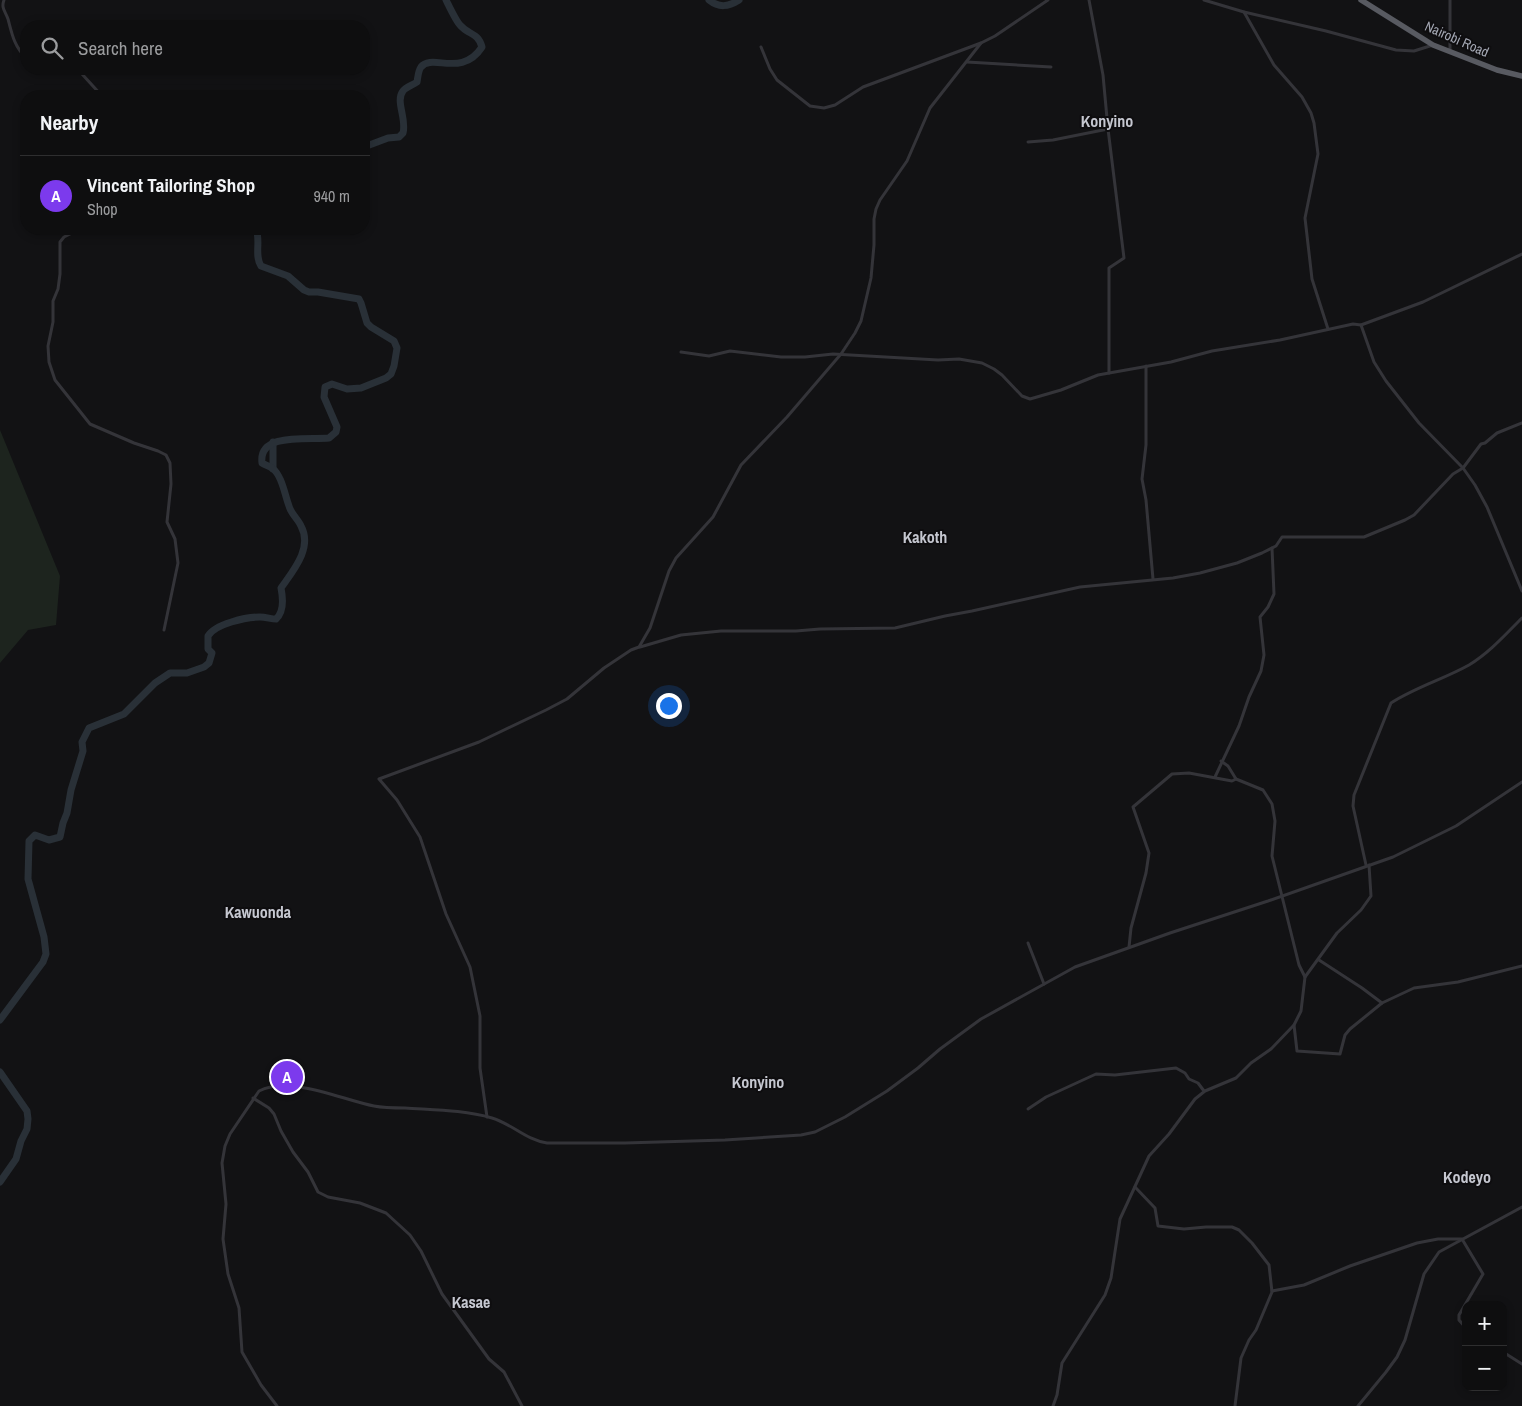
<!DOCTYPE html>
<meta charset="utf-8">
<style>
body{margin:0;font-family:"Archivo Narrow",sans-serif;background:#171718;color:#f1f3f6}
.controls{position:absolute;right:15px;bottom:15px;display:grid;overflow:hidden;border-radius:10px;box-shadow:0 2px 8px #0003}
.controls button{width:45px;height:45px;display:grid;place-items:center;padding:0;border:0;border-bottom:1px solid #2e2e2f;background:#0e0e0f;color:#f1f3f6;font:25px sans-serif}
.you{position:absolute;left:668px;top:705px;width:18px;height:18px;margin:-12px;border:4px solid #fff;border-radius:50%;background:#1a73e8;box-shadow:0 0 0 8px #1a73e833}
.badge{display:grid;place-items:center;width:32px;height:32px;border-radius:50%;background:#7c3aed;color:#fff;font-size:16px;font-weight:700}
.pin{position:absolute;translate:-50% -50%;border:2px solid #fff;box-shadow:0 1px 5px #0006}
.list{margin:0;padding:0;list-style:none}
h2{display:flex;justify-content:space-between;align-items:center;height:65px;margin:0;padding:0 20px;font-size:21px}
h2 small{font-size:16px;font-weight:400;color:#9b9c9e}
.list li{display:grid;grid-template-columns:32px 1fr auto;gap:15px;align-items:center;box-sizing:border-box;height:80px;padding:0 20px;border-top:1px solid #2e2e2f}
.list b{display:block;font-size:19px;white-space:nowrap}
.list p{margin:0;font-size:16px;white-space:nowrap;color:#9b9c9e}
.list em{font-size:16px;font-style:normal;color:#9b9c9e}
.icon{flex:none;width:28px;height:28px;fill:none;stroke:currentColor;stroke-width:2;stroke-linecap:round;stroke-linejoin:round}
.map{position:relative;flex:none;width:1522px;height:1406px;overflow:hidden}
.search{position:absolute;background:#0e0e0f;box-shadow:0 2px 8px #0003;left:20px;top:20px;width:350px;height:55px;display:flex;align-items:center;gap:12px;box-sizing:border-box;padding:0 18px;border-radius:20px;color:#9b9c9e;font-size:19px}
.panel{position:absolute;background:#0e0e0f;box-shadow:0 2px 8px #0003;left:20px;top:90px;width:350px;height:145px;border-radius:20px}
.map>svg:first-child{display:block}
.green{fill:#1d241e}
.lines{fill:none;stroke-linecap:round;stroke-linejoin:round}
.river{stroke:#293037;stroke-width:7}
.minor{stroke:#343439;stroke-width:3}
.trunk{stroke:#585a61;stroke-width:5.5}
.labels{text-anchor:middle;stroke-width:4;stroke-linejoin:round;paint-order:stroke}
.street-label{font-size:14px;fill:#a4a8b4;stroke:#0e0d0f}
.quarter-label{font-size:16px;font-weight:bold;fill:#c5c7d0;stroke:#0e0d0f}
</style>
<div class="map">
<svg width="1522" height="1406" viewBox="0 0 1522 1406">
<rect width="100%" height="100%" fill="#121214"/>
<!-- green -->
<polygon class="green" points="0,430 60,576 56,625 28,630 0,663"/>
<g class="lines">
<!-- river -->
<g class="river">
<path d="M709,0C719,8 728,7 739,0"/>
<path d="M364,147L388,138L399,137L403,133C407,119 395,101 403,91C406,87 413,85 417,82C418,77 418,71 421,67C432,53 462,78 482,47C478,32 468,35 460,25C456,21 449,6 446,0"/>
<polyline points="273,442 273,469"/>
<path d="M0,1020L43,962L46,954L44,937L28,879L29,841L35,835L49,840L60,837L63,823L67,813L71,790L83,751L82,742L89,728L124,714L155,683L170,673H187L204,667L209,663L212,653L208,649V636C215,624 246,617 260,617C266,617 271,619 276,619C284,612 283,598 281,588C293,571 313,548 301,526C298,519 291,514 289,506C285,496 282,475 272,468C269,466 265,465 262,463C258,432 309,440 329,438L336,432L337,427L324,397L325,387L332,384L347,389L361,388L386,378L391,374L394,366L397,348L394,341L371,327L367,323L361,303L359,299L318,292H309L304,290L288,276L261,266C254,255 261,241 256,229"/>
<polyline points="0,1072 27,1111 28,1119 27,1129 21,1141 16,1159 0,1182"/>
</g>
<!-- minor -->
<g class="minor">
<path d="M4,0C1,8 5,11 8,19C12,34 14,46 26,58"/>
<polyline points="1089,0 1103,75 1108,129 1124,258 1109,268 1109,373"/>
<polyline points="1204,0 1244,12 1326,31 1396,50 1414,51 1433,45"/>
<polyline points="1244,12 1274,65 1302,97 1311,113 1314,123 1318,154 1305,218 1312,279 1328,329"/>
<polyline points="761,47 770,69 777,80 810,106 824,108 835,105 863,87 981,43"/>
<polyline points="1450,51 1450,0"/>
<polyline points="967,62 1051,67"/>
<polyline points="74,69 82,74 102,96"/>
<polyline points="1028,142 1053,140 1108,129"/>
<polyline points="80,229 64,237 60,242 60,274 58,289 53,301 53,322 48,346 49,362 55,380 90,424 134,443 158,451 166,455 170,463 171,484 167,522 175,539 178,563 164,630"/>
<polyline points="1522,254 1423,302 1361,325 1374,362 1386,381 1419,423 1463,468 1475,485 1487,507 1522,591"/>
<polyline points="681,352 709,356 730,351 781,357 805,357 833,354 938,360 959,359 982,363 994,369 1002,375 1022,396 1030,399 1061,390 1098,375 1171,362 1212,351 1280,340 1353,324 1361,325"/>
<polyline points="1146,366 1146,445 1142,479 1146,500 1153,579"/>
<polyline points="640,647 681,635 721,631 796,631 820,629 895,628 945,616 972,611 1080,587 1173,578 1200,573 1237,563 1262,553 1276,546 1282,537 1364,537 1405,520 1414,515 1453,474 1463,468 1481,444 1485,443 1497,433 1522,423"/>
<polyline points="1221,761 1228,766 1236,779"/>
<polyline points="1215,777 1239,726 1249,697 1261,671 1264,655 1260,617 1268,607 1274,594 1272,548"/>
<path d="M1366,865L1353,806L1354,795L1391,703C1416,687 1444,679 1469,665C1489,653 1505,635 1522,618"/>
<polyline points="1028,943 1044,984"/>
<polyline points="1129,947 1131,928 1146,873 1149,853 1133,807 1172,774 1189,773 1232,781 1236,779 1263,790 1272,804 1275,821 1272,856 1299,965 1305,977"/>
<polyline points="1319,960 1362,988 1382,1003"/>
<polyline points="1294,1025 1297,1051 1340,1054 1345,1035 1350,1029 1382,1003 1414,988 1458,982 1522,966"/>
<polyline points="253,1098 269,1108 274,1114 281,1131 293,1152 308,1172 318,1192 328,1197 360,1203 386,1213 410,1235 421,1251 442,1294 489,1359 504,1372 522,1406"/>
<polyline points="1028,1109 1046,1097 1096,1074 1115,1075 1176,1068 1185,1073 1189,1079 1198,1083 1204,1091"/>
<polyline points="487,1117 480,1068 480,1016 470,967 446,914 420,837 397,800 379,779 479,742 546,710 567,699 604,668 631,650 639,647 650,628 669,571 676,558 713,517 741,465 787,417 841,354 855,333 861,321 871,278 874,245 874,219 876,209 880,200 907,161 930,108 981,43 995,36 1048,0"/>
<polyline points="1135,1187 1155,1208 1158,1226 1184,1229 1206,1227 1232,1227 1239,1230 1252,1243 1269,1265 1272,1292 1256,1330 1249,1340 1241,1358 1235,1406"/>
<polyline points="1272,1291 1304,1285 1350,1266 1417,1243 1438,1239 1462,1239 1483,1274 1459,1315 1459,1320 1466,1328"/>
<polyline points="1503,1352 1522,1364"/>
<path d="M277,1406L261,1385L242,1352L239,1308L228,1274L223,1239L226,1204L222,1163L225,1146L230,1134L259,1091C291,1075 342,1100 374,1106C384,1108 395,1108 405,1108C434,1110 464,1110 492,1118C512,1124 526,1140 547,1143H625L725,1140L801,1135L815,1132L845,1117L887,1091L918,1068L940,1049L981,1019L1075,967L1170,933L1268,901L1393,857L1456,826L1522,782"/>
<polyline points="1053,1406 1057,1395 1062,1363 1105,1295 1111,1278 1120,1219 1149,1156 1169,1134 1195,1099 1205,1091 1236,1078 1251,1063 1271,1049 1294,1025 1301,1011 1305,977 1337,933 1361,910 1371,896 1369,865"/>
<polyline points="1358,1406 1386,1372 1397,1357 1405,1340 1424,1274 1439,1252 1522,1207"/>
</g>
<!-- trunk -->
<polyline class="trunk" points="1361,0 1433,45 1497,70 1522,76"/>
</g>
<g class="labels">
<!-- street labels -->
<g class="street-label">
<text transform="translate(1457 39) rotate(24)" y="5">Nairobi Road</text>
</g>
<!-- quarter labels -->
<g class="quarter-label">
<text x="1107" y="127">Konyino</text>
<text x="925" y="543">Kakoth</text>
<text x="258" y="918">Kawuonda</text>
<text x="758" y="1088">Konyino</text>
<text x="1467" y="1183">Kodeyo</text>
<text x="471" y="1308">Kasae</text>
</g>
</g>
</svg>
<div class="controls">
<button>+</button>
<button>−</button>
</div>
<div class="you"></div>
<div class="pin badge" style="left:287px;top:1077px">A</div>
<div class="search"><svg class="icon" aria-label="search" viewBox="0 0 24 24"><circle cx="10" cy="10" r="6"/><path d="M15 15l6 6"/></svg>Search here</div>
<section class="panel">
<h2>Nearby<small></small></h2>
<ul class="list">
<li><span class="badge">A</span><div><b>Vincent Tailoring Shop</b><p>Shop</p></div><em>940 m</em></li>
</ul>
</section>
</div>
